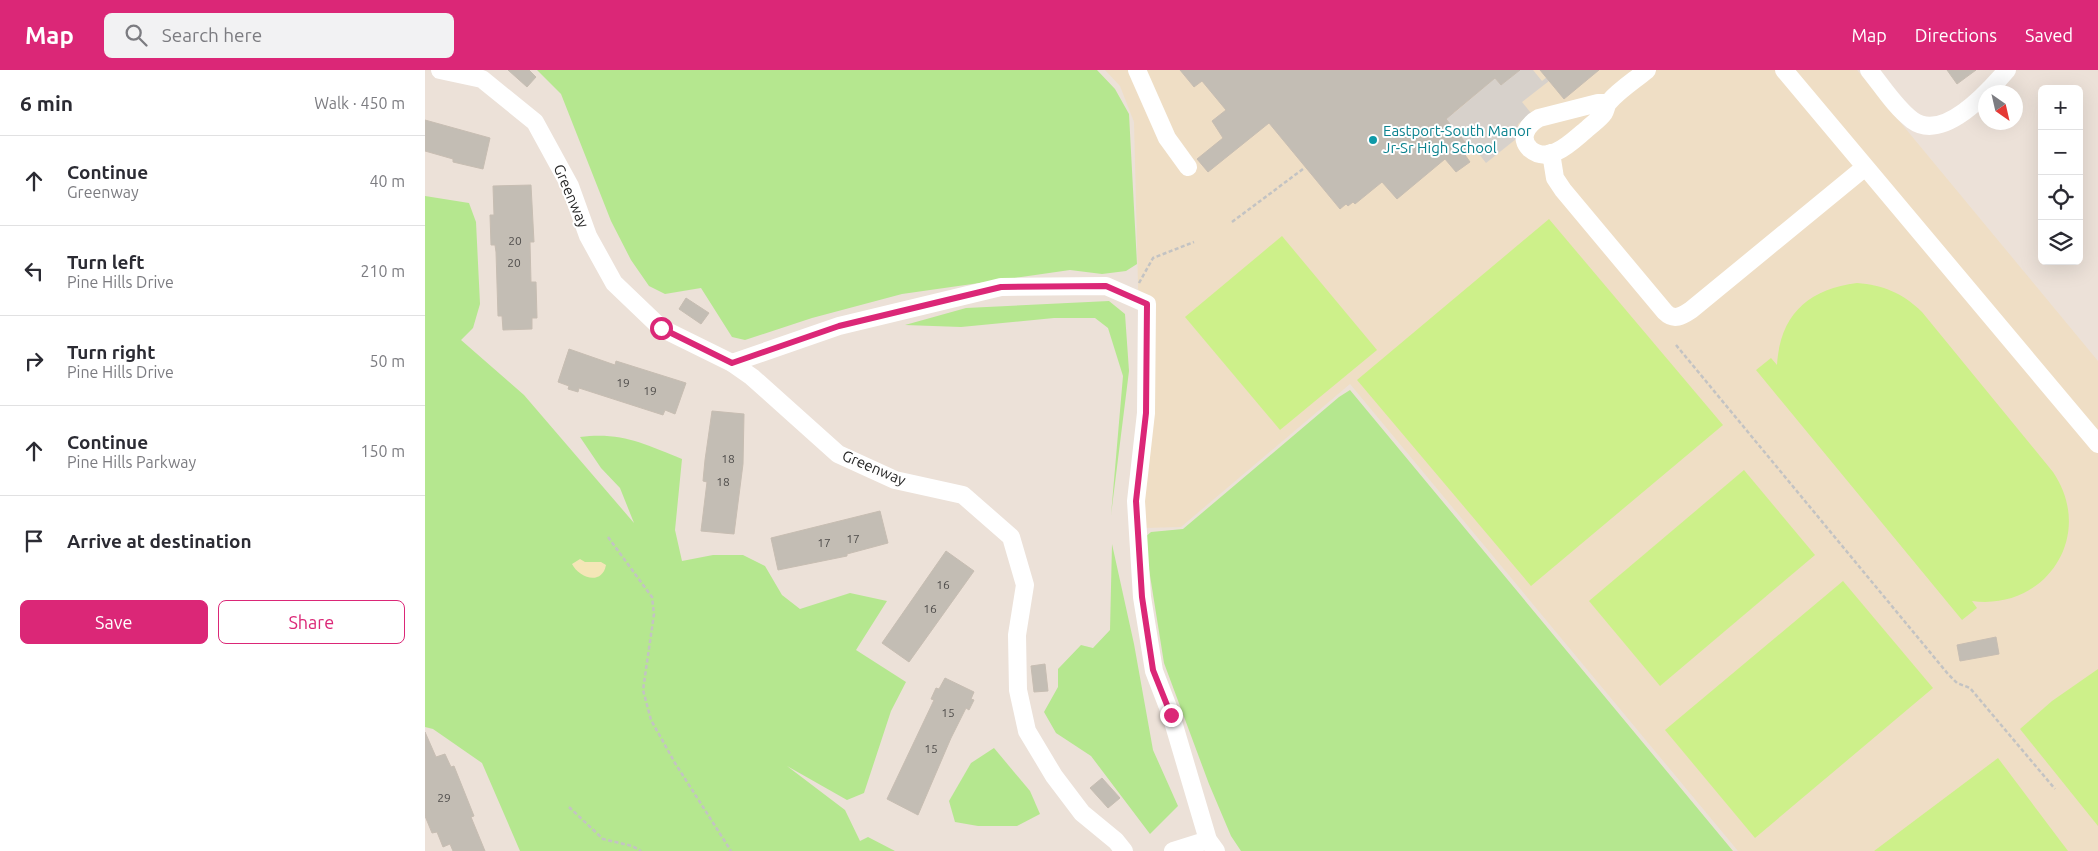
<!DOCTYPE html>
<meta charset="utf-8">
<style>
body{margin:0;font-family:Ubuntu,sans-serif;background:#f2f2f3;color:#2b2b33}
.controls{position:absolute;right:15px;top:15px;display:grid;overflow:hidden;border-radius:8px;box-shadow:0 5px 20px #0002}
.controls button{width:45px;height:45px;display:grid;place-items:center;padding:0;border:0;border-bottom:1px solid #e1e1e2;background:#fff;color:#2b2b33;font:25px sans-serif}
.compass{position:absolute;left:1553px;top:15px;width:45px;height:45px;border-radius:50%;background:#fff;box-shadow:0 5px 20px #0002;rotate:146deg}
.stop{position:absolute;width:15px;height:15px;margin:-11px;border:4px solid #db2777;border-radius:50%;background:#fff}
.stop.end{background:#db2777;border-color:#fff;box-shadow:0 1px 5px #0008}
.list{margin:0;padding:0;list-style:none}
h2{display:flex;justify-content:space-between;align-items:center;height:65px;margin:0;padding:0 20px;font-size:21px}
h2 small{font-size:16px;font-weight:400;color:#7c7c81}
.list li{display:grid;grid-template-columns:32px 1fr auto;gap:15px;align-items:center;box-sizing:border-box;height:90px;padding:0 20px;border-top:1px solid #e1e1e2}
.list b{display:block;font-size:19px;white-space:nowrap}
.list p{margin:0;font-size:16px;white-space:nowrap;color:#7c7c81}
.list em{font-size:16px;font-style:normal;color:#7c7c81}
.actions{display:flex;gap:10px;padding:15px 20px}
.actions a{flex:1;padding:11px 0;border:1px solid #db2777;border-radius:8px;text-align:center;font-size:18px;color:#db2777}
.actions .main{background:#db2777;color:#fff}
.icon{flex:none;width:28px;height:28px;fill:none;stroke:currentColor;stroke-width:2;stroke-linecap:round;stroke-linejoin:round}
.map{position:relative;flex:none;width:1673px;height:781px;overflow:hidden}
header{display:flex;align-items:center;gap:30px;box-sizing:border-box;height:70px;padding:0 25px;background:#db2777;color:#fff}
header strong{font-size:24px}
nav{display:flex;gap:28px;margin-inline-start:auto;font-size:18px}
.search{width:350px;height:45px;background:#f2f2f3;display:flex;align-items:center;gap:12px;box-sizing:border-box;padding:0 18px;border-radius:8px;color:#7c7c81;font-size:19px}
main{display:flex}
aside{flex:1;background:#fff}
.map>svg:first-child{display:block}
.education{fill:#efdec5}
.green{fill:#b5e78f}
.sand{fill:#f4e6b7}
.pitch{fill:#cdf08a}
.plaza{fill:#d7d1cb}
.building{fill:#c3bdb4;stroke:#c7bdb2}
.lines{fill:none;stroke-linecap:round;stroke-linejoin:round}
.path{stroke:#c3c3c3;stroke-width:2.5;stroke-dasharray:4 2.5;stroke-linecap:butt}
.minor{stroke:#fff;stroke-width:18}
.route{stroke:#db2777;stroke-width:6}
.culture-dot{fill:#0f9aa8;stroke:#fff;stroke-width:2}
.labels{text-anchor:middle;stroke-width:4;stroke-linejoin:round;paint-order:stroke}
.number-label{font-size:12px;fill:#4f4d4b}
.culture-label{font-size:15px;fill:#0d838f;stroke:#fff;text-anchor:start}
.street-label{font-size:15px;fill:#282828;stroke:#fff}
</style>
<header>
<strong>Map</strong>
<div class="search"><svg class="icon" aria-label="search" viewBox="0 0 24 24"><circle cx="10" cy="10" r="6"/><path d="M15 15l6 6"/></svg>Search here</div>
<nav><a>Map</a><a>Directions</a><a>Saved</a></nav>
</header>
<main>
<aside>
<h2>6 min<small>Walk · 450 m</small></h2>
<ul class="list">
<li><svg class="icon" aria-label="ahead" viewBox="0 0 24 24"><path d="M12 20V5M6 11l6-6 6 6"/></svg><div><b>Continue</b><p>Greenway</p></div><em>40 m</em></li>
<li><svg class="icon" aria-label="left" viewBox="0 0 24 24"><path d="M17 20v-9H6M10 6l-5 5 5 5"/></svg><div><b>Turn left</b><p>Pine Hills Drive</p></div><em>210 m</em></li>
<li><svg class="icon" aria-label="right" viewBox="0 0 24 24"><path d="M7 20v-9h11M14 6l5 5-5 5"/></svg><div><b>Turn right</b><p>Pine Hills Drive</p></div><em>50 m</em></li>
<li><svg class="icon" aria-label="ahead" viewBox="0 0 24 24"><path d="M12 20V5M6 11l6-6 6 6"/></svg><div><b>Continue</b><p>Pine Hills Parkway</p></div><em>150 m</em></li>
<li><svg class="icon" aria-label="arrive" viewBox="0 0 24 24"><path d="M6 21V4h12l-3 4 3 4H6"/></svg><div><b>Arrive at destination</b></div></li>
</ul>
<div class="actions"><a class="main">Save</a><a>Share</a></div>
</aside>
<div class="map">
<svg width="1673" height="781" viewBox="0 0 1673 781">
<rect width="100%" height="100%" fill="#ece1d8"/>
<!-- education -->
<polygon class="education" points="680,0 1432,0 1673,291 1673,781 1313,781 925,314 756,457 719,458 709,52 695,16"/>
<!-- green -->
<g class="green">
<polygon points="112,0 672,0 690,19 704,44 712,194 701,201 677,204 645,200 477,224 387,248 320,270 307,267 276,218 240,224 224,216 206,190 186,151 136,24"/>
<path d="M0,126L44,133L51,152L55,234L48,258L36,270L99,325L209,453L195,418L176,398L155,367C197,362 219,374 257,389L250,460L257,491L288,485H318L340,496L357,525L375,539L425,523L462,531L431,580L481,612L466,641L439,723L422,730L362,696L420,740L435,771L443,767L470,781H95L57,693L8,659L0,657Z"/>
<polygon points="684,231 700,244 704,301 686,445 698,306 683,258 670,248 629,248 536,257 480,255 541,238"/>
<polygon points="925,320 1308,781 816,781 806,766 784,714 739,593 719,468 726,462 758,459 914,327"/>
<polygon points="687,474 709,574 728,680 753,736 725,764 666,686 631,663 619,642 633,617 633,599 656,575 668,578 685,560"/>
<polygon points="569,678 605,721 615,744 592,756 553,756 530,752 524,731 546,693"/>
</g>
<!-- sand -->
<path class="sand" d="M155,489L160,492H176L181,495C177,516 154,508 147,494Z"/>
<!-- pitch -->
<g class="pitch">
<polygon points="1124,149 1298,355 1106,516 932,310"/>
<polygon points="857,166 952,280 855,360 760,247"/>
<path d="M1432,213C1458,215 1478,223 1497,242L1628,402C1671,465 1621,541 1547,531L1552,538L1537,550L1331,300L1346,288L1352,295C1355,245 1383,219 1432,213Z"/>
<polygon points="1319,400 1390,485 1235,616 1164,531"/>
<polygon points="1418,511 1508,618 1330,768 1240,660"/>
<polygon points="1673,599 1673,756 1595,659 1627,631"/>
<polygon points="1573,688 1643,781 1449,781"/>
</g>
<!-- plaza -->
<polygon class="plaza" points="1095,0 1108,0 1117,11 1122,7 1124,11 1097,32 1106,43 1093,54 1091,69 1061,93 1050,79 1041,80 1037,74 1040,72 1014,41 1021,34 1029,43 1070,8 1076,15"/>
<!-- building -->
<g class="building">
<polygon points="83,0 104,0 111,7 102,17"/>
<polygon points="755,0 1095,0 1076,15 1070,8 1021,49 1040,72 1037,74 1041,80 1038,82 1045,92 1031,102 1020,89 972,129 957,112 930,134 928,132 923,136 921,134 915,139 844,53 783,102 772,89 798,68 787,51 801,40 777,11 769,17"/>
<polygon points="1115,0 1174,0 1139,29"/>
<polygon points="1522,0 1551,0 1532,14"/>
<polygon points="0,50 65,68 58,99 28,92 28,89 0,81"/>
<polygon points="106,115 109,172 105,172 106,212 111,212 112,248 107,248 107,259 78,260 77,246 73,246 71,182 70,175 66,175 65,145 69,145 68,116"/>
<polygon points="261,228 284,243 276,254 254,239"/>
<polygon points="144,279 190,295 191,291 261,313 250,344 240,340 238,345 154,318 153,322 143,319 144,316 133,312"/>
<polygon points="287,341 319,344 318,394 309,464 276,461 282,412 278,411 280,390"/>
<polygon points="455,441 463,473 422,484 422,486 353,500 346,468"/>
<polygon points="521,481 549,501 484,592 457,573"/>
<polygon points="1571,567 1574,584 1535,591 1532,575"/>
<polygon points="620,594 623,621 609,622 606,596"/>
<polygon points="520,608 549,622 546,629 549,630 544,640 541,638 526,668 493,745 462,729 509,630 506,629 511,618 514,619"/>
<polygon points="0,662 11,687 20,684 26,697 29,696 49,746 46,747 60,781 28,781 25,774 18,777 12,762 7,763 0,746"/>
<polygon points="677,708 695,728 683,738 665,718"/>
</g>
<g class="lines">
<!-- path -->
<g class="path">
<polyline points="807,152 878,99"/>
<polyline points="714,213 728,188 769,172"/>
<polyline points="1251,275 1523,604 1532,613 1545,618 1630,719"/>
<polyline points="183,467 227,527 229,544 218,620 226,650 250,693 306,781"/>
<polyline points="144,737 178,769 207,776 216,781"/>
</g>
<!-- minor -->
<g class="minor">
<polyline points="15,0 57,9 110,52 145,116 163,166 189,213 236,258 307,293 327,307 413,384 470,410 538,425 586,467 600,515 592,565 593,620 602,661 629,706 657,743 691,771 699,781"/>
<polyline points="712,0 742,68 763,97"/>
<polyline points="1359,0 1673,374"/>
<path d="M1444,0C1457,16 1470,37 1487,50C1518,73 1564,21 1582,0"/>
<path d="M1183,33H1173L1114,48C1103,54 1093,68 1105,79C1125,96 1148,70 1162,59C1167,54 1175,49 1179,43C1181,40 1181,35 1184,32C1194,20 1210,10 1222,0"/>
<path d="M1126,83L1130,108L1138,120L1240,242C1249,251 1257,246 1266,240L1439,98"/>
<polyline points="307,293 414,256 576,217 681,216 722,234 721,343 711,431 717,527 729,601 746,645 783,770 791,781"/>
<polyline points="748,781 783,770"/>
</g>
</g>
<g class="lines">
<!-- route -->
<polyline class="route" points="236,258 307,293 414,256 576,217 681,216 722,234 721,343 711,431 717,527 728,600 746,645"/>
</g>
<!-- markers -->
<circle class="culture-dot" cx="948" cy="70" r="5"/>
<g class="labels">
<!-- number labels -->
<g class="number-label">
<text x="90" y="175">20</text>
<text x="89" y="197">20</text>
<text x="198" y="317">19</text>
<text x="225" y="325">19</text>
<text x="303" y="393">18</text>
<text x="298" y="416">18</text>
<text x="428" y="473">17</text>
<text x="399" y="477">17</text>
<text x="518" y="519">16</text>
<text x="505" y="543">16</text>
<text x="523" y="647">15</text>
<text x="506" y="683">15</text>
<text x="19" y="732">29</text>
</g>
<!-- culture labels -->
<g class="culture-label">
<text x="958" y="66">Eastport-South Manor<tspan x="958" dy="17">Jr-Sr High School</tspan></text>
</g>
<!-- street labels -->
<g class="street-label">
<text transform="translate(146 126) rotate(67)" y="5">Greenway</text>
<text transform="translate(449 398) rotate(23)" y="5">Greenway</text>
</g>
</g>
</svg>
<div class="controls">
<button>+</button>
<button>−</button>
<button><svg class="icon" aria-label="locate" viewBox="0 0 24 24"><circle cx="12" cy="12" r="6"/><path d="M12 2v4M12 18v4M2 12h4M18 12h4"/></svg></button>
<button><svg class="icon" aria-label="layers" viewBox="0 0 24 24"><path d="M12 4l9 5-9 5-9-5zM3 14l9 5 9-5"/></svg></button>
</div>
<svg class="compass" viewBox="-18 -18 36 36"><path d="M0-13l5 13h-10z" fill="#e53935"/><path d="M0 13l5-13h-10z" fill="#7c7c81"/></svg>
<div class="stop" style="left:236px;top:258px"></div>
<div class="stop end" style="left:746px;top:645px"></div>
</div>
</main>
